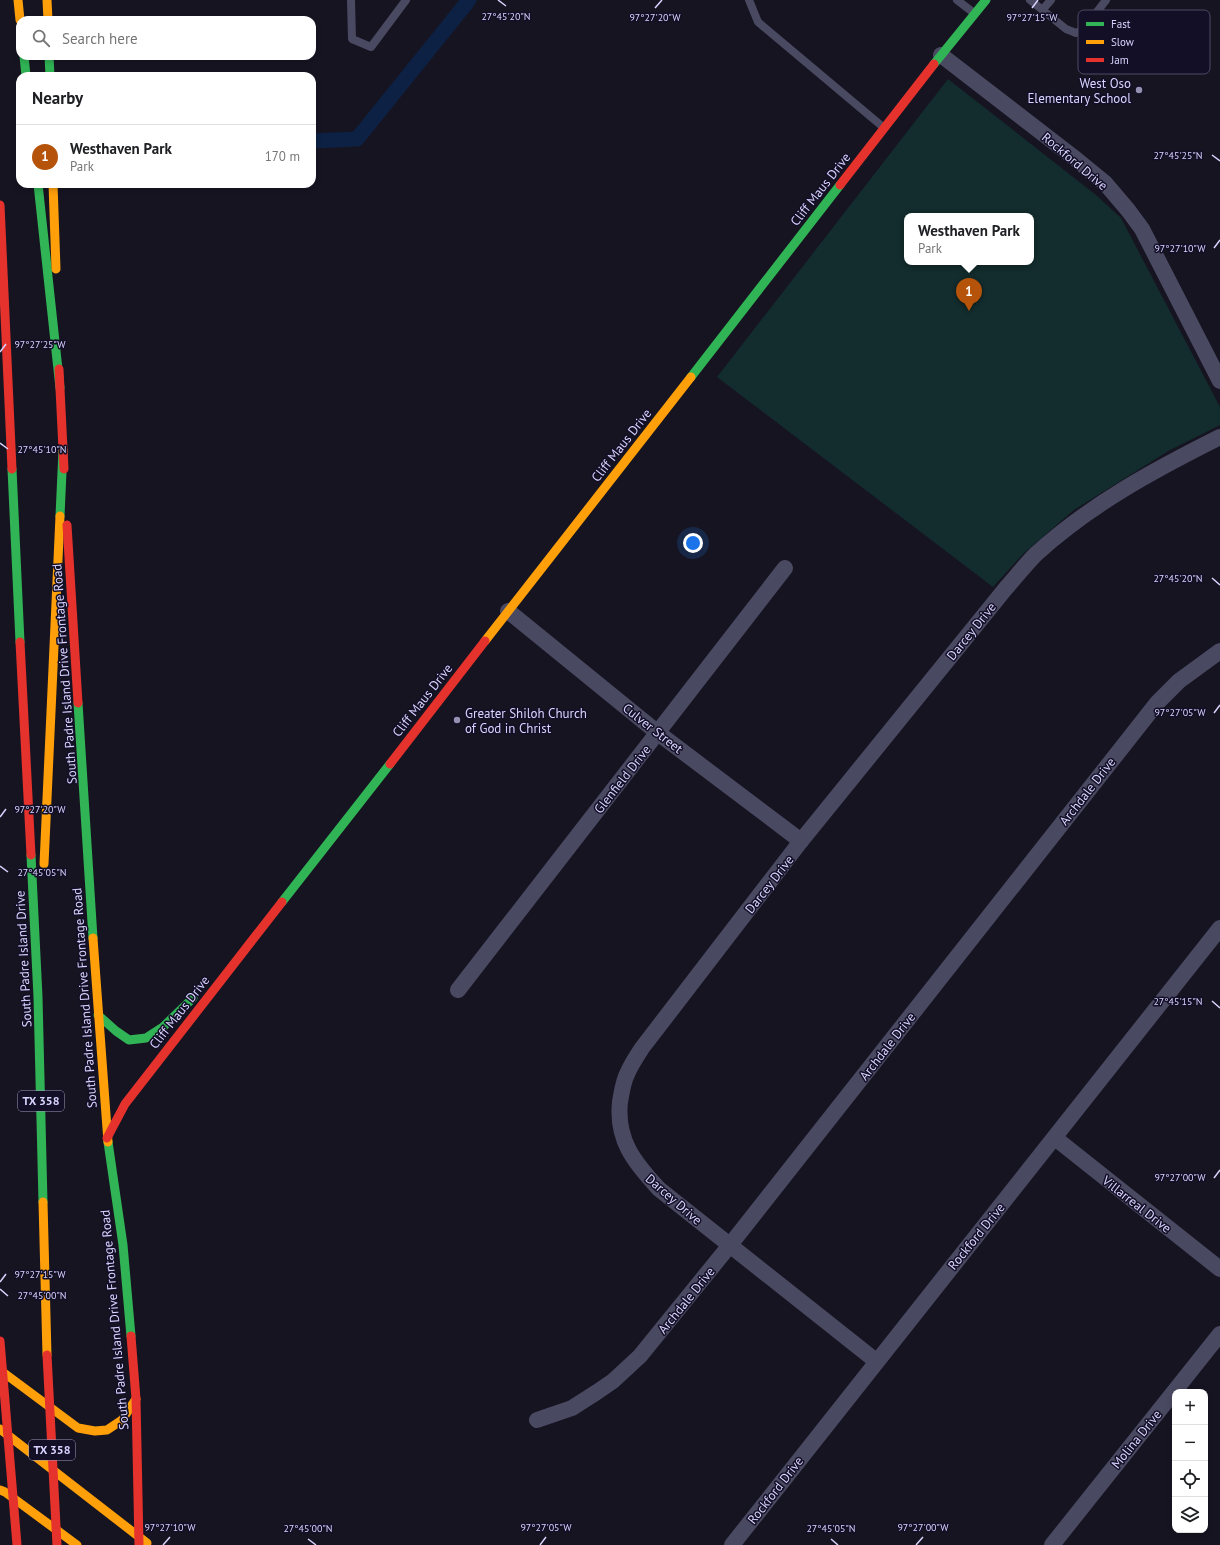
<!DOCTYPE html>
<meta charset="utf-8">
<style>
body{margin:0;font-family:"PT Sans",sans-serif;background:#f2f2f2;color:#202124}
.controls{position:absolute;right:12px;bottom:12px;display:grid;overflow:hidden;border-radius:8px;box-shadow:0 2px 6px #0003}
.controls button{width:36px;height:36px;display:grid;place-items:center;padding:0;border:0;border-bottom:1px solid #e0e0e0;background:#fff;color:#202124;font:20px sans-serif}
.you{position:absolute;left:693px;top:543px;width:14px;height:14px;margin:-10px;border:3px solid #fff;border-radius:50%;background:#1a73e8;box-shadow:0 0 0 6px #1a73e833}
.badge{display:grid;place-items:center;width:26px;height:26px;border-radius:50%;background:#b45309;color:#fff;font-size:13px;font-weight:700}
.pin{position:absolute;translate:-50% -33px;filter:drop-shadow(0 1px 2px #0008)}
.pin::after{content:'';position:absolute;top:21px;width:14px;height:12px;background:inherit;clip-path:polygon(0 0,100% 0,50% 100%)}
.popup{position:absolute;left:904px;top:213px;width:130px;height:52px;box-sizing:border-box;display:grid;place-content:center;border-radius:8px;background:#fff;filter:drop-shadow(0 1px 3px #0005);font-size:13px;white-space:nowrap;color:#757577}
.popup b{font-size:15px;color:#202124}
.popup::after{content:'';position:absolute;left:50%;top:100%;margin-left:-8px;border:8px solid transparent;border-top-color:#fff}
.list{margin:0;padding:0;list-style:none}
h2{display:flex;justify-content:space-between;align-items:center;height:52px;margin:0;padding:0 16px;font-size:17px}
h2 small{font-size:13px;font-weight:400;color:#757577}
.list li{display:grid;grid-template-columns:26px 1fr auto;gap:12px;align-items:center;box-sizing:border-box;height:64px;padding:0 16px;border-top:1px solid #e0e0e0}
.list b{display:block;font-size:15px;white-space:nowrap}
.list p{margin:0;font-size:13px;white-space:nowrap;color:#757577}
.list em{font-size:13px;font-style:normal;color:#757577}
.icon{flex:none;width:22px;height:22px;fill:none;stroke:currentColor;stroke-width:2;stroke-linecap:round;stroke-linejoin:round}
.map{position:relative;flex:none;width:1220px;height:1545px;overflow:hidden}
.search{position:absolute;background:#fff;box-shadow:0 2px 6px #0003;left:16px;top:16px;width:300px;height:44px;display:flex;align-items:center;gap:10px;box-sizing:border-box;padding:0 14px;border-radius:12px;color:#757577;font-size:15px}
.panel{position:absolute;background:#fff;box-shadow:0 2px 6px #0003;left:16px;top:72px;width:300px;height:116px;border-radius:12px}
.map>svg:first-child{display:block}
.green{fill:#132c2d;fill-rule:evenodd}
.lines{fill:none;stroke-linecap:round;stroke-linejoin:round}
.canal{stroke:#0d2144;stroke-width:15}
.lane{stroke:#4a4962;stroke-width:8}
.street{stroke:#4a4962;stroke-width:16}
.fast{stroke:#30b455;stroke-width:9}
.slow{stroke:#ff9f0a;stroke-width:9}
.jam{stroke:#e5322d;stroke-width:9}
.jam-bridge{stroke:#e5322d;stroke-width:9}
.ticks{fill:none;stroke:#d9d4ff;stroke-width:1.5}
.poi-dot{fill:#9591b1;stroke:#130f26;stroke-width:1.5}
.labels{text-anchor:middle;stroke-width:3;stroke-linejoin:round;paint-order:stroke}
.shield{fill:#130f26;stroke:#9e99be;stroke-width:1}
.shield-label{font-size:12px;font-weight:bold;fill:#d9d4ff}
.poi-label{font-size:13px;fill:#d9d4ff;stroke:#130f26;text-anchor:end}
.street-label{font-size:13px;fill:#d9d4ff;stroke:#130f26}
.key{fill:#130f26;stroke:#4e4a67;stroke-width:1}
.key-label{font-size:11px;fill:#d9d4ff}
.ticks-label{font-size:10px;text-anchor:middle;fill:#d9d4ff;stroke:#130f26;stroke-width:3;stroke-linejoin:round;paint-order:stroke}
</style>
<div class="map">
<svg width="1220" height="1545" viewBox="0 0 1220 1545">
<rect width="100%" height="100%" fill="#161421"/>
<!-- green -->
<path class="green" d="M948,79L1096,195L1121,218L1220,407V425L1170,450L1074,510L1024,553L993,587L717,377ZM907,216H1031V262H907Z"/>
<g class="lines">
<!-- canal -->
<polyline class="canal" points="312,141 357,139 469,0"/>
<!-- lane -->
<g class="lane">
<polyline points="351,0 352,39 371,47 406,0"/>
<polyline points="749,0 758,22 883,127"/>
<polyline points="957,0 974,13"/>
<polyline points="1030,0 1066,29 1076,33 1084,29 1106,0"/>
<polyline points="1043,9 1051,0"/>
</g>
<!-- street -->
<g class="street">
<polyline points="941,55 1072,156 1105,183 1128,210 1142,229 1220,381"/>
<polyline points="508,611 658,733 801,841"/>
<polyline points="458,990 785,568"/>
<polyline points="1055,1138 1220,1269"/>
<path d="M876,1361L659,1189C634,1162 616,1140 620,1102C622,1091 623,1081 628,1072C632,1063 637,1056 642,1048L801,841L1006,588C1016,577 1025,565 1036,554C1091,504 1154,470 1220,437"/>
<polyline points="537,1420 572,1408 597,1392 613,1381 640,1356 730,1245 1157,703 1179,681 1220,651"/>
<polyline points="732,1545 1220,928"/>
<polyline points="1052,1545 1220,1334"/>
</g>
<!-- fast -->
<g class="fast">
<polyline points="24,56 26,76"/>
<polyline points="49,56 50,76"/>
<polyline points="934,64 986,0"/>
<polyline points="38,184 60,388"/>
<polyline points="691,377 840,185"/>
<polyline points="12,469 20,642"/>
<polyline points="60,516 63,450"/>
<polyline points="78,703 93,938"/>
<polyline points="31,855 38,997 43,1202"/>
<polyline points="282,902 390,764"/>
<polyline points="98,1015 116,1031 129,1040 146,1038 163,1027 193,998"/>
<polyline points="108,1142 123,1245 131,1336"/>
</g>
<!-- slow -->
<g class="slow">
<polyline points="18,0 20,20"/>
<polyline points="47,0 48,20"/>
<polyline points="53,184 56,269"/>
<polyline points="485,641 691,377"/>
<polyline points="44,864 60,516"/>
<polyline points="93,938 108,1142"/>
<polyline points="43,1202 47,1355"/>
<polyline points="0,1370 78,1428 95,1431 107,1430 122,1420 136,1399"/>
<polyline points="0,1429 147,1543"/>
<polyline points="0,1490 5,1492 77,1545"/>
</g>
<!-- jam -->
<g class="jam">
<polyline points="840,185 934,64"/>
<polyline points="0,205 12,469"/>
<polyline points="59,369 64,469"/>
<polyline points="67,525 78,703"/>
<polyline points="20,642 31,855"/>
<polyline points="390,764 485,641"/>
<polyline points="107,1138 125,1104 282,902"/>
<polyline points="131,1336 136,1399 139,1545"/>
</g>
<!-- jam-bridge -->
<g class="jam-bridge">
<polyline points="0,1341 17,1545"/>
<polyline points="47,1355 57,1545"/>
</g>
</g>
<!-- ticks -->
<path class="ticks" d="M498,0L506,6M655,8L662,0M1032,8L1038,0M1212,155L1220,161M1214,248L1220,240M0,352L6,344M0,443L8,449M1212,578L1220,585M1214,713L1220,705M0,817L6,809M0,866L8,872M1212,1001L1220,1008M1214,1178L1220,1170M0,1282L6,1274M0,1289L8,1296M308,1539L316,1545M831,1539L838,1545M163,1545L170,1537M540,1545L546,1537M916,1545L923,1537"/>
<!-- markers -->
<g class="poi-dot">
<circle cx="1139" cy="90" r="4"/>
<circle cx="457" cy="720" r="4"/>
</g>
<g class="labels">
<!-- shield labels -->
<g class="shield">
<rect x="18" y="1091" width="46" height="20" rx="3"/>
<rect x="29" y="1440" width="46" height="20" rx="3"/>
</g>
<g class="shield-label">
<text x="41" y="1105">TX 358</text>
<text x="52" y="1454">TX 358</text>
</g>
<!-- poi labels -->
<g class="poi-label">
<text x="1131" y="88">West Oso<tspan x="1131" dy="15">Elementary School</tspan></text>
<text x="465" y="718" text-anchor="start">Greater Shiloh Church<tspan x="465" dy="15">of God in Christ</tspan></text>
</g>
<!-- street labels -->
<g class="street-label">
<text transform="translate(1075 161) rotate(40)" y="5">Rockford Drive</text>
<text transform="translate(820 189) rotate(-52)" y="5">Cliff Maus Drive</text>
<text transform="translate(621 445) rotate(-52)" y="5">Cliff Maus Drive</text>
<text transform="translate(971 631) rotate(-51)" y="5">Darcey Drive</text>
<text transform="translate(64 674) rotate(-94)" y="5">South Padre Island Drive Frontage Road</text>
<text transform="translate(422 700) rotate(-52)" y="5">Cliff Maus Drive</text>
<text transform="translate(653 728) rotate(38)" y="5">Culver Street</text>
<text transform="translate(622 779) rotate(-52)" y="5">Glenfield Drive</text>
<text transform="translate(1087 791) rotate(-52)" y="5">Archdale Drive</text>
<text transform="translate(769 884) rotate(-52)" y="5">Darcey Drive</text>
<text transform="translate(23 959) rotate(-93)" y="5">South Padre Island Drive</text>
<text transform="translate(84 998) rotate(-94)" y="5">South Padre Island Drive Frontage Road</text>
<text transform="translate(179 1012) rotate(-52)" y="5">Cliff Maus Drive</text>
<text transform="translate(887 1046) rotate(-52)" y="5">Archdale Drive</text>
<text transform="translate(674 1199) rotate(41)" y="5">Darcey Drive</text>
<text transform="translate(1137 1204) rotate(38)" y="5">Villarreal Drive</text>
<text transform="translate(976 1236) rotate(-51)" y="5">Rockford Drive</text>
<text transform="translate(686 1300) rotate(-51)" y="5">Archdale Drive</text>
<text transform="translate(114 1320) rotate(-95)" y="5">South Padre Island Drive Frontage Road</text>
<text transform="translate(1136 1439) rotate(-51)" y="5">Molina Drive</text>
<text transform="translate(775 1490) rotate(-52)" y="5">Rockford Drive</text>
</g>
</g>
<!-- legend -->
<rect x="1078" y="10" width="132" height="64" rx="6" class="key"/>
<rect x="1086" y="22" width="18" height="4" fill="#30b455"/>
<rect x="1086" y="40" width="18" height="4" fill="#ff9f0a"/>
<rect x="1086" y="58" width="18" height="4" fill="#e5322d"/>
<g class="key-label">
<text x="1111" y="28">Fast</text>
<text x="1111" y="46">Slow</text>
<text x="1111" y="64">Jam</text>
</g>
<g class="ticks-label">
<text x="506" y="20">27°45'20"N</text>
<text x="1032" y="21">97°27'15"W</text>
<text x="655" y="21">97°27'20"W</text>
<text x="1178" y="159">27°45'25"N</text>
<text x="1180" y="252">97°27'10"W</text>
<text x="40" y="348">97°27'25"W</text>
<text x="42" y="453">27°45'10"N</text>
<text x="1178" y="582">27°45'20"N</text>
<text x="1180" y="716">97°27'05"W</text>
<text x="40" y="813">97°27'20"W</text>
<text x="42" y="876">27°45'05"N</text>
<text x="1178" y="1005">27°45'15"N</text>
<text x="1180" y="1181">97°27'00"W</text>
<text x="40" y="1278">97°27'15"W</text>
<text x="42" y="1299">27°45'00"N</text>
<text x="170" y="1531">97°27'10"W</text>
<text x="546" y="1531">97°27'05"W</text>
<text x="923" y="1531">97°27'00"W</text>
<text x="308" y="1532">27°45'00"N</text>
<text x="831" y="1532">27°45'05"N</text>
</g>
</svg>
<div class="controls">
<button>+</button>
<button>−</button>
<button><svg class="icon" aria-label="locate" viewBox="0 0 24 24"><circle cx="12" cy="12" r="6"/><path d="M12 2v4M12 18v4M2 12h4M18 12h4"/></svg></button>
<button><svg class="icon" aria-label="layers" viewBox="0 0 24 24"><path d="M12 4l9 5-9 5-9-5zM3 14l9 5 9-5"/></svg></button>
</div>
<div class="you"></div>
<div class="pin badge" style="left:969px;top:311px">1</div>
<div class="popup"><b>Westhaven Park</b>Park</div>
<div class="search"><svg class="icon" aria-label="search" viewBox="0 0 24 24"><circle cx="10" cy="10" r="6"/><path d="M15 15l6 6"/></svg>Search here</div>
<section class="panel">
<h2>Nearby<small></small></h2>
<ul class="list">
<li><span class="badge">1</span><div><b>Westhaven Park</b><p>Park</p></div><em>170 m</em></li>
</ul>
</section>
</div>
